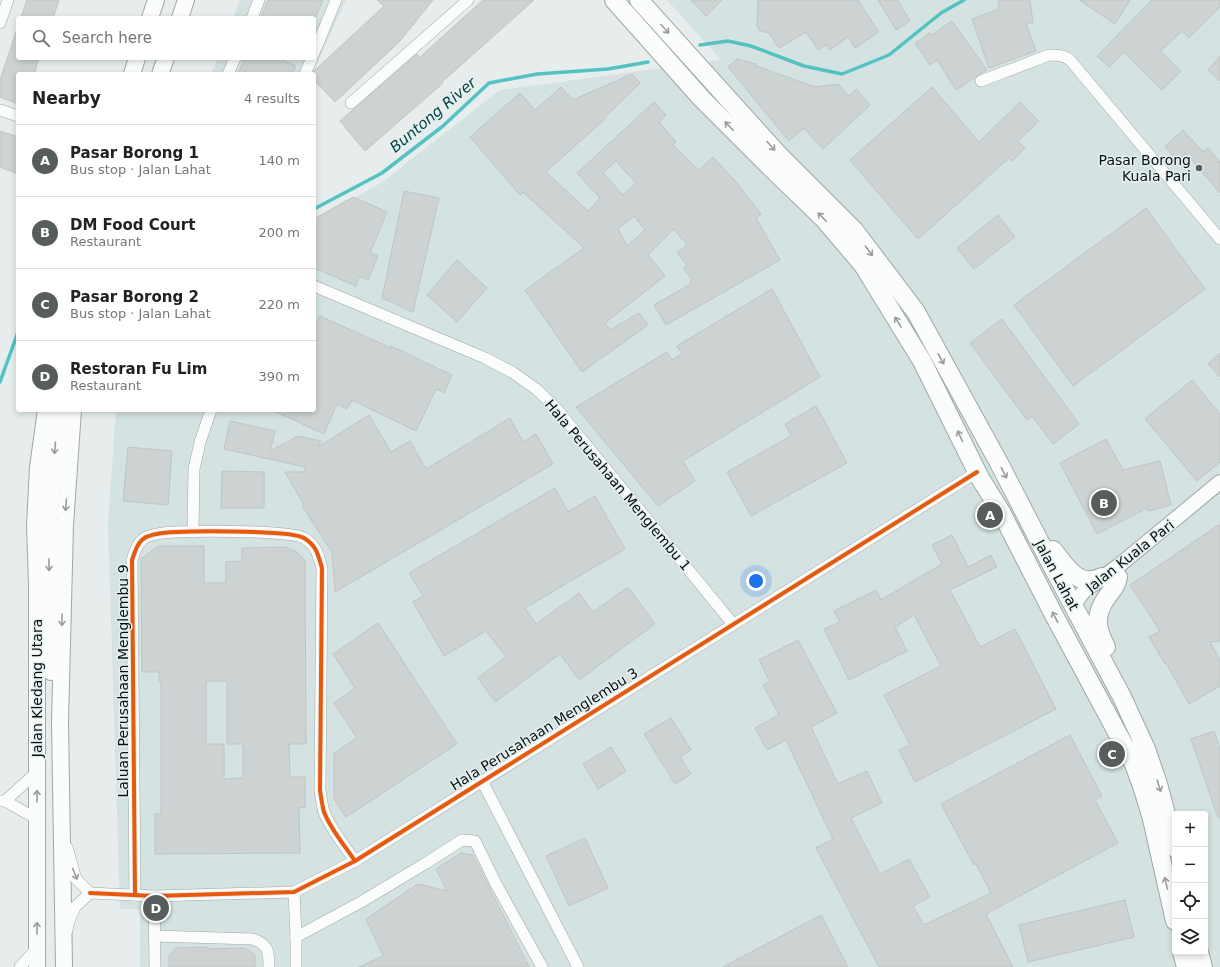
<!DOCTYPE html>
<meta charset="utf-8">
<style>
body{margin:0;font-family:"DejaVu Sans",sans-serif;background:#f6f6f6;color:#222}
.controls{position:absolute;right:12px;bottom:12px;display:grid;overflow:hidden;border-radius:4px;box-shadow:0 2px 6px #0003}
.controls button{width:36px;height:36px;display:grid;place-items:center;padding:0;border:0;border-bottom:1px solid #e0e0e0;background:#fff;color:#222;font:20px sans-serif}
.you{position:absolute;left:756px;top:581px;width:14px;height:14px;margin:-10px;border:3px solid #fff;border-radius:50%;background:#1a73e8;box-shadow:0 0 0 6px #1a73e833}
.badge{display:grid;place-items:center;width:26px;height:26px;border-radius:50%;background:#575d5c;color:#fff;font-size:13px;font-weight:700}
.pin{position:absolute;translate:-50% -50%;border:2px solid #fff;box-shadow:0 1px 4px #0006}
.list{margin:0;padding:0;list-style:none}
h2{display:flex;justify-content:space-between;align-items:center;height:52px;margin:0;padding:0 16px;font-size:17px}
h2 small{font-size:13px;font-weight:400;color:#767676}
.list li{display:grid;grid-template-columns:26px 1fr auto;gap:12px;align-items:center;box-sizing:border-box;height:72px;padding:0 16px;border-top:1px solid #e0e0e0}
.list b{display:block;font-size:15px;white-space:nowrap}
.list p{margin:0;font-size:13px;white-space:nowrap;color:#767676}
.list em{font-size:13px;font-style:normal;color:#767676}
.icon{flex:none;width:22px;height:22px;fill:none;stroke:currentColor;stroke-width:2;stroke-linecap:round;stroke-linejoin:round}
.map{position:relative;flex:none;width:1220px;height:967px;overflow:hidden}
.search{position:absolute;background:#fff;box-shadow:0 2px 6px #0003;left:16px;top:16px;width:300px;height:44px;display:flex;align-items:center;gap:10px;box-sizing:border-box;padding:0 14px;border-radius:4px;color:#767676;font-size:15px}
.panel{position:absolute;background:#fff;box-shadow:0 2px 6px #0003;left:16px;top:72px;width:300px;height:340px;border-radius:4px}
.map>svg:first-child{display:block}
.built{fill:#d5e2e2;fill-rule:evenodd}
.lines{fill:none;stroke-linecap:round;stroke-linejoin:round}
.stream{stroke:#54c2c3;stroke-width:3.5}
.building{fill:#cdd3d3;stroke:#bfc4c4;fill-rule:evenodd}
.minor-casing{stroke:#a1a6a6;stroke-width:12}
.tertiary-casing{stroke:#a1a6a6;stroke-width:16}
.secondary-casing{stroke:#a1a6a6;stroke-width:18}
.primary-casing{stroke:#a1a6a6;stroke-width:20}
.minor{stroke:#fbfcfc;stroke-width:11}
.tertiary{stroke:#fbfcfc;stroke-width:14}
.secondary{stroke:#fbfcfc;stroke-width:16}
.primary{stroke:#fbfcfc;stroke-width:18}
.cycleway-casing{stroke:#e4f0f0;stroke-width:6}
.cycleway{stroke:#e8590c;stroke-width:4}
.oneway{stroke:#9b9d9d}
.poi-dot{fill:#575d5c;stroke:#e4f0f0;stroke-width:1.5}
.labels{text-anchor:middle;stroke-width:3;stroke-linejoin:round;paint-order:stroke}
.poi-label{font-size:14px;fill:#0a0f0e;stroke:#e4f0f0;text-anchor:end}
.street-label{font-size:14px;fill:#0a0f0e;stroke:#e4f0f0}
.water-label{font-size:15px;font-style:italic;fill:#003f40;stroke:#e4f0f0}
</style>
<div class="map">
<svg width="1220" height="967" viewBox="0 0 1220 967">
<rect width="100%" height="100%" fill="#e7eded"/>
<!-- built -->
<g class="built">
<polygon points="240,0 346,0 312,74 211,74 218,58 314,58 314,18 233,18"/>
<path d="M667,0H1220V967H140V909H120L108,523L116,410H314V221L381,183L500,90L721,60ZM1175,814H1205V952H1175Z"/>
</g>
<g class="lines">
<!-- stream -->
<g class="stream">
<polyline points="700,45 728,41 751,46 804,66 842,74 889,55 941,13 964,0"/>
<polyline points="314,209 382,173 443,126 489,83 537,74 608,69 648,62"/>
<polyline points="0,382 18,332"/>
</g>
</g>
<!-- building -->
<g class="building">
<polygon points="27,0 59,0 53,18 21,18"/>
<polygon points="268,0 323,0 315,18 261,18"/>
<polygon points="377,0 433,0 399,42 335,102 314,80 314,71 384,6"/>
<polygon points="483,0 534,0 442,82 443,83 365,151 340,121 417,54 420,57"/>
<polygon points="691,0 722,0 706,16"/>
<polygon points="758,0 858,0 879,32 855,48 848,37 830,50 826,45 818,50 806,32 779,48 769,33 760,31 757,26"/>
<polygon points="878,0 898,0 910,21 896,30"/>
<polygon points="998,0 1030,0 1033,23 1026,23 1036,51 989,68 972,19 999,9"/>
<polygon points="1079,0 1130,0 1115,24"/>
<polygon points="1152,0 1220,0 1220,7 1189,38 1182,31 1161,51 1181,71 1162,90 1124,52 1109,67 1097,56"/>
<polygon points="952,21 987,70 978,75 956,90 937,60 930,65 915,43 930,33 932,35"/>
<polygon points="16,32 18,32 18,58 39,58 34,74 18,74 18,104 0,97 0,80"/>
<polygon points="1220,56 1220,81 1208,70"/>
<polygon points="245,58 278,58 296,66 292,74 238,74"/>
<polygon points="737,59 756,64 754,65 815,87 838,84 849,96 856,89 870,105 823,149 804,128 789,141 728,67"/>
<path d="M632,74L640,83L604,118L605,119L546,172L588,211L600,198L577,173L654,102L666,115L659,122L676,142L673,145L695,167L699,170L713,157L736,182L761,214L756,218L780,260L666,325L654,305L691,284L690,281L692,279L683,268L687,265L677,253L687,245L674,229L648,255L665,276L605,323L610,330L639,313L648,325L582,372L525,290L584,248L523,192L520,195L470,137L520,93L535,110L561,87L573,100ZM616,161L636,183L623,195L603,173ZM634,216L645,230L627,246L618,229Z"/>
<polygon points="932,87 979,142 1020,102 1039,121 1018,141 1025,148 1012,161 1009,158 918,239 850,160"/>
<polygon points="1183,130 1203,152 1208,148 1220,162 1220,193 1186,153 1177,161 1165,146"/>
<polygon points="0,131 18,137 18,174 0,167"/>
<polygon points="404,191 439,198 413,312 382,298"/>
<polygon points="353,197 387,212 370,253 378,256 368,280 359,276 356,286 314,268 314,219"/>
<polygon points="1146,208 1205,289 1073,386 1014,305"/>
<polygon points="998,215 1015,237 974,269 957,248"/>
<polygon points="457,260 487,288 457,322 427,295"/>
<polygon points="772,289 820,377 683,461 695,481 658,506 576,407 667,352 672,360 682,354 677,346"/>
<polygon points="320,316 391,348 391,346 452,375 444,393 436,389 416,431 352,400 347,409 337,404 324,434 272,410 314,410 314,345 318,336 314,334 314,329"/>
<polygon points="1002,319 1079,424 1053,444 1032,416 1027,420 970,343"/>
<polygon points="1220,353 1220,377 1208,364"/>
<polygon points="1192,380 1220,414 1220,462 1197,481 1145,419"/>
<polygon points="816,406 847,463 751,516 727,472 791,436 785,424"/>
<polygon points="369,415 391,452 410,441 426,469 510,418 523,442 536,434 553,464 335,592 332,552 302,506 304,505 285,472 305,472 305,467 224,449 230,421 275,431 270,451 298,436 321,441 318,447"/>
<polygon points="1106,439 1123,470 1160,461 1171,505 1148,511 1147,508 1097,534 1060,463"/>
<polygon points="128,447 172,451 168,505 123,501"/>
<polygon points="222,471 264,472 264,508 221,508"/>
<polygon points="555,488 568,512 595,496 625,549 525,608 536,624 579,593 593,612 628,587 655,624 579,680 560,654 495,702 478,678 506,657 486,631 444,656 413,602 423,596 409,573"/>
<polygon points="1220,524 1220,641 1210,642 1220,660 1220,686 1189,704 1166,663 1165,664 1149,637 1160,631 1130,585"/>
<polygon points="952,535 968,567 991,555 997,567 950,590 980,647 1015,629 1056,709 915,782 899,750 910,745 884,695 941,666 914,615 895,627 907,651 849,680 824,629 840,622 834,611 876,590 881,600 942,564 932,545"/>
<path d="M158,546H204V583H226V562L242,561V548L286,547L298,553L305,561L306,744H289L290,777H305V807L299,808L300,853L155,854V814H161V681H159V672H142L141,559ZM206,681H227V744H243V778L224,779V744H206Z"/>
<polygon points="378,623 457,744 346,817 334,799 334,753 357,738 334,703 355,688 333,654"/>
<polygon points="798,640 837,713 811,727 838,784 867,771 882,803 851,818 880,874 909,859 930,897 913,906 924,925 991,893 976,864 974,865 941,804 1070,735 1102,796 1095,800 1118,843 986,914 1013,967 879,967 816,848 833,839 786,740 767,750 755,728 779,715 763,685 770,682 759,660"/>
<polygon points="671,718 691,750 680,757 691,774 675,784 644,734"/>
<polygon points="1214,731 1220,749 1220,817 1218,818 1191,739"/>
<polygon points="611,747 626,771 598,789 583,764"/>
<polygon points="585,838 608,888 569,906 546,856"/>
<polygon points="461,853 473,855 529,967 359,967 383,956 366,919 418,884 447,891 436,869"/>
<polygon points="1125,900 1134,937 1028,962 1019,925"/>
<polygon points="821,915 848,967 723,967"/>
<polygon points="208,947 208,949 245,948 255,955 255,967 169,967 169,956 176,948"/>
</g>
<g class="lines">
<defs>
<g id="minor">
<polyline points="252,18 259,0"/>
<polyline points="0,23 8,0"/>
<polyline points="314,53 336,0"/>
<polyline points="228,74 235,58"/>
<polyline points="305,74 312,58"/>
<path d="M981,81L1049,55C1057,55 1064,55 1070,60L1220,239"/>
<polyline points="351,103 468,0"/>
<polyline points="0,110 18,116"/>
<polyline points="314,286 485,358 512,372 536,389 556,408 733,624"/>
<polyline points="193,532 194,469 200,442 211,410"/>
<polyline points="482,781 578,967"/>
<polyline points="0,801 5,801 37,819"/>
<polyline points="5,801 37,772"/>
<polyline points="67,847 76,879 90,893"/>
<polyline points="294,892 296,937 296,967"/>
<polyline points="90,893 154,896 294,892 355,861 977,472"/>
<path d="M135,895L132,560C135,552 137,542 146,537C149,536 154,534 157,534C176,530 292,530 304,538C317,546 318,555 322,568L320,790C321,797 322,805 324,812C331,830 345,846 355,861"/>
<polyline points="154,896 155,967"/>
<polyline points="67,930 69,921 75,907 90,893"/>
<path d="M154,936L252,939C268,944 269,951 269,967"/>
<polyline points="296,937 361,902 426,863 462,840 475,841 495,882 542,967"/>
<polyline points="20,967 37,948"/>
</g>
<polyline id="tertiary" points="1074,605 1083,592 1122,563 1220,482"/>
<g id="secondary">
<polyline points="150,18 156,0"/>
<polyline points="180,18 186,0"/>
<polyline points="132,74 137,58"/>
<polyline points="160,74 166,58"/>
<polyline points="51,672 49,526 56,438 62,410"/>
<polyline points="37,967 37,584 35,526 38,467 46,410"/>
<polyline points="64,967 60,722 65,525 73,410"/>
</g>
<g id="primary">
<polyline points="614,0 702,99 767,164 823,218 863,265 922,361 980,478 1001,512 1055,617 1133,762"/>
<polyline points="639,0 777,153 854,230 916,312 999,463 1048,558 1122,697 1146,749 1158,784 1175,848"/>
<path d="M1053,550C1066,566 1078,589 1102,577"/>
<path d="M1106,647C1096,628 1094,615 1107,597C1112,590 1117,585 1118,577"/>
<polyline points="1129,750 1143,789 1152,819 1175,921"/>
<polyline points="1182,952 1186,967"/>
<polyline points="1199,952 1203,967"/>
</g>
</defs>
<!-- minor casing -->
<use href="#minor" class="minor-casing"/>
<!-- tertiary casing -->
<use href="#tertiary" class="tertiary-casing"/>
<!-- secondary casing -->
<use href="#secondary" class="secondary-casing"/>
<!-- primary casing -->
<use href="#primary" class="primary-casing"/>
<!-- minor -->
<use href="#minor" class="minor"/>
<!-- tertiary -->
<use href="#tertiary" class="tertiary"/>
<!-- secondary -->
<use href="#secondary" class="secondary"/>
<!-- primary -->
<use href="#primary" class="primary"/>
<defs>
<g id="cycleway">
<polyline points="90,893 154,896 294,892 355,861 977,472"/>
<path d="M135,895L132,560C135,552 137,542 146,537C149,536 154,534 157,534C176,530 292,530 304,538C317,546 318,555 322,568L320,790C321,797 322,805 324,812C331,830 345,846 355,861"/>
</g>
</defs>
<!-- cycleway casing -->
<use href="#cycleway" class="cycleway-casing"/>
<!-- cycleway -->
<use href="#cycleway" class="cycleway"/>
</g>
<!-- one-way arrows -->
<defs><path id="oneway-shaft" d="M-6 0H5M1.5-3L5.5 0L1.5 3" fill="none" stroke-width="1.6" stroke-linecap="round" stroke-linejoin="round"/></defs>
<g class="oneway">
<use href="#oneway-shaft" transform="translate(665 29) rotate(48)"/>
<use href="#oneway-shaft" transform="translate(729 126) rotate(-135)"/>
<use href="#oneway-shaft" transform="translate(771 146) rotate(48)"/>
<use href="#oneway-shaft" transform="translate(822 217) rotate(-134)"/>
<use href="#oneway-shaft" transform="translate(869 251) rotate(53)"/>
<use href="#oneway-shaft" transform="translate(898 322) rotate(-122)"/>
<use href="#oneway-shaft" transform="translate(941 359) rotate(61)"/>
<use href="#oneway-shaft" transform="translate(960 436) rotate(-115)"/>
<use href="#oneway-shaft" transform="translate(55 448) rotate(95)"/>
<use href="#oneway-shaft" transform="translate(1004 473) rotate(63)"/>
<use href="#oneway-shaft" transform="translate(66 505) rotate(94)"/>
<use href="#oneway-shaft" transform="translate(49 565) rotate(89)"/>
<use href="#oneway-shaft" transform="translate(1055 617) rotate(-118)"/>
<use href="#oneway-shaft" transform="translate(62 620) rotate(91)"/>
<use href="#oneway-shaft" transform="translate(1159 786) rotate(73)"/>
<use href="#oneway-shaft" transform="translate(37 796) rotate(-90)"/>
<use href="#oneway-shaft" transform="translate(75 874) rotate(68)"/>
<use href="#oneway-shaft" transform="translate(1166 883) rotate(-103)"/>
<use href="#oneway-shaft" transform="translate(37 928) rotate(-90)"/>
</g>
<!-- markers -->
<circle class="poi-dot" cx="1199" cy="168" r="4"/>
<g class="labels">
<!-- poi labels -->
<g class="poi-label">
<text x="1191" y="165">Pasar Borong<tspan x="1191" dy="16">Kuala Pari</tspan></text>
</g>
<!-- street labels -->
<g class="street-label">
<text transform="translate(618 485) rotate(50)" y="5">Hala Perusahaan Menglembu 1</text>
<text transform="translate(1130 556) rotate(-38)" y="5">Jalan Kuala Pari</text>
<text transform="translate(1057 575) rotate(62)" y="5">Jalan Lahat</text>
<text transform="translate(123 681) rotate(-90)" y="5">Laluan Perusahaan Menglembu 9</text>
<text transform="translate(37 688) rotate(-90)" y="5">Jalan Kledang Utara</text>
<text transform="translate(544 729) rotate(-32)" y="5">Hala Perusahaan Menglembu 3</text>
</g>
<!-- water labels -->
<g class="water-label">
<text transform="translate(433 115) rotate(-40)" y="5">Buntong River</text>
</g>
</g>
</svg>
<div class="controls">
<button>+</button>
<button>−</button>
<button><svg class="icon" aria-label="locate" viewBox="0 0 24 24"><circle cx="12" cy="12" r="6"/><path d="M12 2v4M12 18v4M2 12h4M18 12h4"/></svg></button>
<button><svg class="icon" aria-label="layers" viewBox="0 0 24 24"><path d="M12 4l9 5-9 5-9-5zM3 14l9 5 9-5"/></svg></button>
</div>
<div class="you"></div>
<div class="pin badge" style="left:990px;top:515px">A</div>
<div class="pin badge" style="left:1104px;top:503px">B</div>
<div class="pin badge" style="left:1112px;top:754px">C</div>
<div class="pin badge" style="left:156px;top:908px">D</div>
<div class="search"><svg class="icon" aria-label="search" viewBox="0 0 24 24"><circle cx="10" cy="10" r="6"/><path d="M15 15l6 6"/></svg>Search here</div>
<section class="panel">
<h2>Nearby<small>4 results</small></h2>
<ul class="list">
<li><span class="badge">A</span><div><b>Pasar Borong 1</b><p>Bus stop · Jalan Lahat</p></div><em>140 m</em></li>
<li><span class="badge">B</span><div><b>DM Food Court</b><p>Restaurant</p></div><em>200 m</em></li>
<li><span class="badge">C</span><div><b>Pasar Borong 2</b><p>Bus stop · Jalan Lahat</p></div><em>220 m</em></li>
<li><span class="badge">D</span><div><b>Restoran Fu Lim</b><p>Restaurant</p></div><em>390 m</em></li>
</ul>
</section>
</div>
